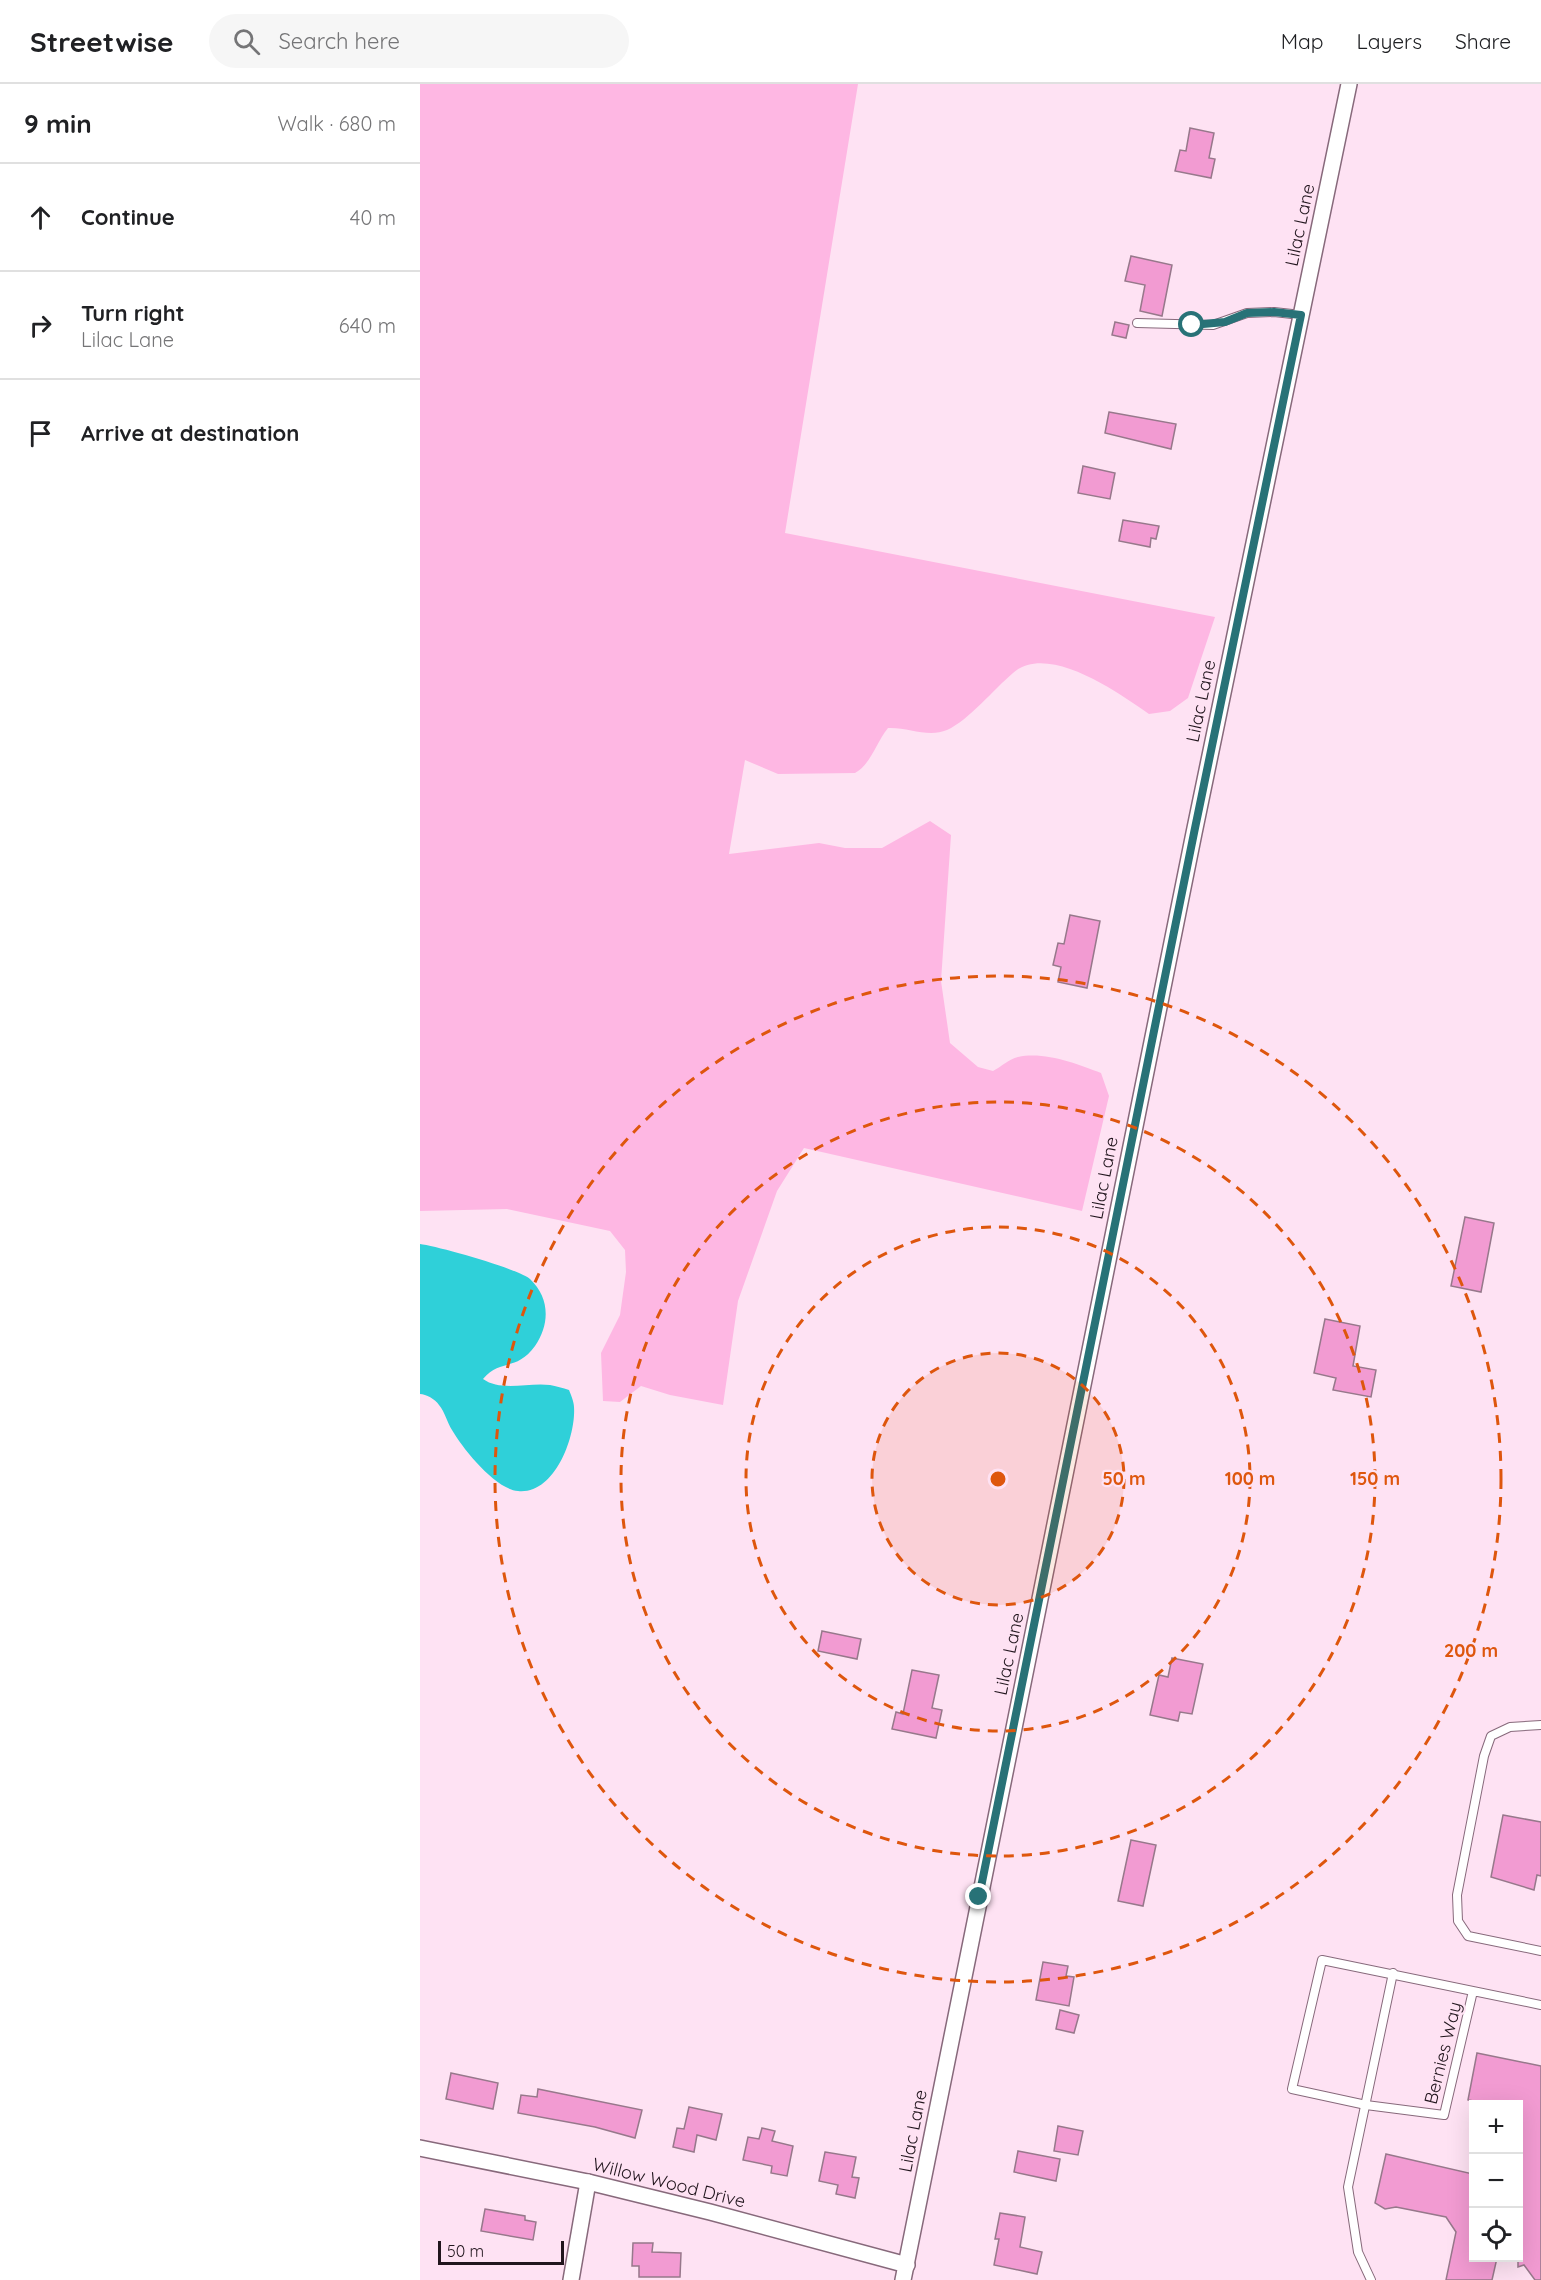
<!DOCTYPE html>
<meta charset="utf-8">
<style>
body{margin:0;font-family:Quicksand,sans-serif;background:#f6f6f6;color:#202124}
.controls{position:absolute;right:18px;bottom:18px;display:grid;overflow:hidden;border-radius:0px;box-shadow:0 6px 24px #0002}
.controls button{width:54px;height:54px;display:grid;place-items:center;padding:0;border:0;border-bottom:2px solid #e0e0e0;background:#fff;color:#202124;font:30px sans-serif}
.scale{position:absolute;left:18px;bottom:15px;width:126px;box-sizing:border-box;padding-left:6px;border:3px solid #21151d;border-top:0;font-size:16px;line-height:21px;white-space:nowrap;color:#21151d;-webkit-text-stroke:4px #fee2f3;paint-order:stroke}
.stop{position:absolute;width:18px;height:18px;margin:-14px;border:4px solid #287277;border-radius:50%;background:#fff}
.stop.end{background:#287277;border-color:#fff;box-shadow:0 2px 6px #0008}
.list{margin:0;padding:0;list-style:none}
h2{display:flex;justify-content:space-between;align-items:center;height:78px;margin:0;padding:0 24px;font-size:26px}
h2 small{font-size:20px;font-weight:400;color:#757577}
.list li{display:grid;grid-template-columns:39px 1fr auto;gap:18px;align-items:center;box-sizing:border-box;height:108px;padding:0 24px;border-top:2px solid #e0e0e0}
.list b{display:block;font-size:22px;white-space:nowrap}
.list p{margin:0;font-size:20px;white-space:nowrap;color:#757577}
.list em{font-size:20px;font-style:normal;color:#757577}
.icon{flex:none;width:33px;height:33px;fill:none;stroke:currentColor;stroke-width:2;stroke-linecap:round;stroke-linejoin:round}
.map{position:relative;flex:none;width:1121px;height:2196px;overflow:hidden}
header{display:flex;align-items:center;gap:36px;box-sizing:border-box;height:84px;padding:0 30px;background:#fff;border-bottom:2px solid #e0e0e0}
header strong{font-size:28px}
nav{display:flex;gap:33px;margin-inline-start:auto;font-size:21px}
.search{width:420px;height:54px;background:#f6f6f6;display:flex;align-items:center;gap:15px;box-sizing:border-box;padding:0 21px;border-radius:33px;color:#757577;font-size:22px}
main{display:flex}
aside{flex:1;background:#fff}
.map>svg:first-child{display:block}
.green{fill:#feb7e3}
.water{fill:#2fd0d9}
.building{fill:#f29bd2;stroke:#97788b;stroke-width:1.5}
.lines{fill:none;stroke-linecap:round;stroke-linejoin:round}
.lane-casing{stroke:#87697b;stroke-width:10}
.street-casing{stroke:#87697b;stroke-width:18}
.lane{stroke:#fff;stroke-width:8}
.street{stroke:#fff;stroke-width:15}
.route{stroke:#287277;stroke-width:8}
.ring{fill:none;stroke:#de560d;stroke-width:3;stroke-dasharray:10 8}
.labels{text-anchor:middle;stroke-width:4.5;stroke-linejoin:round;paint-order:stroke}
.street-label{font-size:18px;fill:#21151d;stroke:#fee2f3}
.centre{fill:#de560d;stroke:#fee2f3;stroke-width:3}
.ring-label{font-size:18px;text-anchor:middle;font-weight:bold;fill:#de560d;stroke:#fee2f3;stroke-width:4.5;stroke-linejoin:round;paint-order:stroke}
</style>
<header>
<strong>Streetwise</strong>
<div class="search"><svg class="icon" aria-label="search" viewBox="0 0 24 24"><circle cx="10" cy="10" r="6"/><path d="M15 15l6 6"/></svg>Search here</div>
<nav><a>Map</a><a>Layers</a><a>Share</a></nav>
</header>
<main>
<aside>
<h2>9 min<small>Walk · 680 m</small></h2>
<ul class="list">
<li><svg class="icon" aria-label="ahead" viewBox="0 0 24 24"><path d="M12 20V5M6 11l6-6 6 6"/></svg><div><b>Continue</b></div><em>40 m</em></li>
<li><svg class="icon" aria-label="right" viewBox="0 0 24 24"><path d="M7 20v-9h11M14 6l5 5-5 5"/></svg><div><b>Turn right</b><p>Lilac Lane</p></div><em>640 m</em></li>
<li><svg class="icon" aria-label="arrive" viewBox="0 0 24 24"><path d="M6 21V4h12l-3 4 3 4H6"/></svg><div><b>Arrive at destination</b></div></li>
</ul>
</aside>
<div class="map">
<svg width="1121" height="2196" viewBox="0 0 1121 2196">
<rect width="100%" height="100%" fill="#fee2f3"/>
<!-- green -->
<path class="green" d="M0,0H438L365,449L795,533L768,614L750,627L729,630C700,610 628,558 593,589C574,605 549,636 527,646C508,654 488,643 468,644C456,659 451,680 435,689L358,690L325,676L309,770L399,759L425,764H462L510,737L531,751L521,897L530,959L558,983L573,987C581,983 589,975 598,973C624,967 658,980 681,989L689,1012L662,1127L384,1064L357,1107L318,1217L303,1321L250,1311L221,1302L200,1318L183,1317L181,1269L200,1231L206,1188L205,1166L190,1147L87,1125L0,1127Z"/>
<!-- water -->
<path class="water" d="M0,1160C17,1162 99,1185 110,1195C130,1214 130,1240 115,1262C96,1288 81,1274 63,1295C81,1308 109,1298 130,1301C136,1302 143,1304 149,1306C151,1311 154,1318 154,1323C156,1352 135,1411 98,1407C75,1405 43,1365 32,1346C27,1338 25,1328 19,1321C15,1315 6,1310 0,1310Z"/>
<!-- building -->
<g class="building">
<polygon points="770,44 794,49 789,74 795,75 791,94 755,87 760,66 766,67"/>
<polygon points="711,172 752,181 742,232 720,227 725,201 705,197"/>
<polygon points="695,238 709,241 706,254 692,251"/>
<polygon points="689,328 756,340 751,365 685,349"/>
<polygon points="663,382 695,389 690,415 658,409"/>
<polygon points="703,436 739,442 736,455 731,454 730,463 699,457"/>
<polygon points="650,831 680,837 667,904 638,898 641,883 633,881 638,859 644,860"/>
<polygon points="1045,1133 1074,1139 1061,1208 1031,1202"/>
<polygon points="905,1235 940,1242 933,1282 956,1286 951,1313 913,1306 916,1294 894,1289"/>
<polygon points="402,1547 441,1555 437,1575 398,1567"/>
<polygon points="752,1574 783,1580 772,1630 760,1628 758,1637 730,1631 739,1591 748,1593"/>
<polygon points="492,1586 519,1591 512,1624 522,1626 516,1654 472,1645 476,1628 483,1630"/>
<polygon points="1083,1731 1121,1738 1121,1792 1117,1791 1114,1806 1071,1793"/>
<polygon points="711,1756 736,1761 723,1822 698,1817"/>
<polygon points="623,1878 648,1882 646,1892 654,1893 649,1922 616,1916"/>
<polygon points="640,1926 659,1931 654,1949 636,1945"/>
<polygon points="1057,1969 1121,1982 1121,2196 1115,2196 1104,2181 1098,2183 1098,2020 1071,2020 1048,2016"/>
<polygon points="31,1989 78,1999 73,2025 26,2015"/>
<polygon points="118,2005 222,2026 215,2054 175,2043 98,2029 101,2011 117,2013"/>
<polygon points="269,2023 302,2030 296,2056 277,2051 274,2068 253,2063 257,2044 264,2045"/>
<polygon points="638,2042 663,2047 658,2071 634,2067"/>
<polygon points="342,2044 355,2047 352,2057 373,2062 367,2092 351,2089 352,2082 323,2076 328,2053 339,2055"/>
<polygon points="598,2067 640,2075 636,2097 594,2088"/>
<polygon points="405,2068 436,2073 432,2093 439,2094 435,2114 416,2110 418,2101 399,2097"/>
<polygon points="966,2070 1053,2090 1053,2174 1077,2174 1072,2196 1026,2196 1036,2148 1026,2133 976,2123 965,2125 955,2119"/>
<polygon points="65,2125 105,2132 105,2136 116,2138 113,2156 61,2147"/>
<polygon points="580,2129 605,2133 600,2163 622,2168 617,2190 574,2181 579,2155 575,2155"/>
<polygon points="213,2159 233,2159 232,2168 261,2169 260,2193 219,2193 219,2182 212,2182"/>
</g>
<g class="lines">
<defs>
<g id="lane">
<polyline points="717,239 793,241 827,229 854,228 881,231"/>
<polyline points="1121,1641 1090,1643 1071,1652 1064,1672 1037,1811 1038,1837 1048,1852 1121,1867"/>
<polyline points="1053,1907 1024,2031 946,2021 872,2005 902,1876 1121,1921"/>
<polyline points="951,2196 938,2168 928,2103 973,1889"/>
</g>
<g id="street">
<polyline points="0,2064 168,2098 290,2128 487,2181"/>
<polyline points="151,2196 168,2098"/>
<polyline points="483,2196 774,749 929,0"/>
</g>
</defs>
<!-- lane casing -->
<use href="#lane" class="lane-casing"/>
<!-- street casing -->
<use href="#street" class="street-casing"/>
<!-- lane -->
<use href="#lane" class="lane"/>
<!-- street -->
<use href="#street" class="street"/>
</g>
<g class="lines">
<!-- route -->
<polyline class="route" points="559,1813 774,749 881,231 854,228 827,229 805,238 772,241"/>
</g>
<!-- distance rings -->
<circle cx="578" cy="1395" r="126" fill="#de560d" fill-opacity=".12"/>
<g class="ring">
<circle cx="578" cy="1395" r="126"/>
<circle cx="578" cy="1395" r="252"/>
<circle cx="578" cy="1395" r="377"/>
<circle cx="578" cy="1395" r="503"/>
</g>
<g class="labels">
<!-- street labels -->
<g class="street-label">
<text transform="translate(880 141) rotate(-78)" y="6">Lilac Lane</text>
<text transform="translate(781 617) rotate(-78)" y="6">Lilac Lane</text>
<text transform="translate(684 1094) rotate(-79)" y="6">Lilac Lane</text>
<text transform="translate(589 1570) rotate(-78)" y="6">Lilac Lane</text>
<text transform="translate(1023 1969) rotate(-76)" y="6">Bernies Way</text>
<text transform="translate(493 2047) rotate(-79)" y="6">Lilac Lane</text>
<text transform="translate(249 2099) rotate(14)" y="6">Willow Wood Drive</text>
</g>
</g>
<circle cx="578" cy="1395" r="9" class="centre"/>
<g class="ring-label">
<text x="704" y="1401">50 m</text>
<text x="830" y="1401">100 m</text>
<text x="955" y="1401">150 m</text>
<text x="1051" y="1573">200 m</text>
</g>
</svg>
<div class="controls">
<button>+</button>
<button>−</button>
<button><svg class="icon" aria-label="locate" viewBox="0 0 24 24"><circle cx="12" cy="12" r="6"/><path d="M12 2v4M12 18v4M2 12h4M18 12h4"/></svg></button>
</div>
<div class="scale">50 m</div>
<div class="stop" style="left:772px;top:241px"></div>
<div class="stop end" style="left:559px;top:1813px"></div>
</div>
</main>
